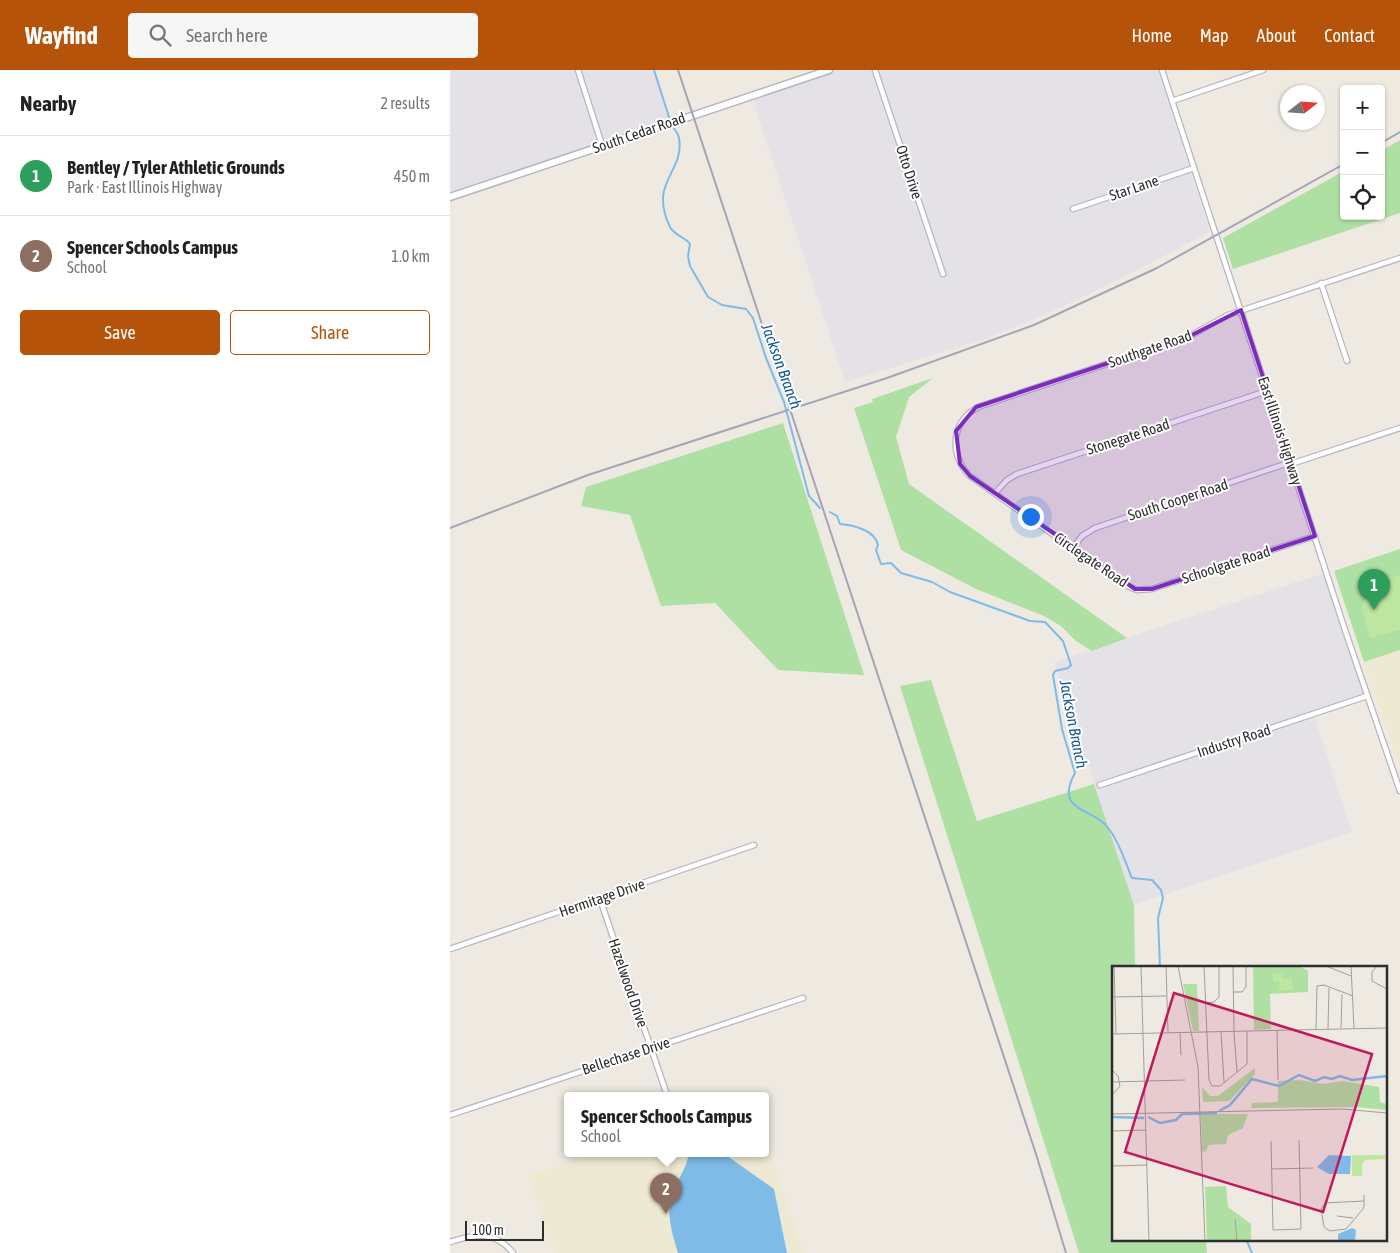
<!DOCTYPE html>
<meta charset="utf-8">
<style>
body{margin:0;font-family:"Asap Condensed",sans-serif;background:#f6f6f6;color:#222}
.controls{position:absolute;right:15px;top:15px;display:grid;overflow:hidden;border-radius:5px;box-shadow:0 1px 4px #0004}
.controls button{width:45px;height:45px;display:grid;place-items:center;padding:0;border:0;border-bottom:1px solid #e0e0e0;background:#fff;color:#222;font:25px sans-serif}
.compass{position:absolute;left:830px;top:15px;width:45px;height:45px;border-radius:50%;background:#fff;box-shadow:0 1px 4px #0004;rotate:73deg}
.scale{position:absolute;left:15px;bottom:12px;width:79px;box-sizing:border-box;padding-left:5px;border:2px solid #2e2e2e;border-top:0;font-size:14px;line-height:18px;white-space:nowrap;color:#2e2e2e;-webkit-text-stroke:4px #fff;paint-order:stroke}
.you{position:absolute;left:580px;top:446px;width:18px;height:18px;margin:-12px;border:4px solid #fff;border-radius:50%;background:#1a73e8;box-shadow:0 0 0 8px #1a73e833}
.badge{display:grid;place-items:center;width:32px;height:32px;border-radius:50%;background:#b45309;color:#fff;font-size:16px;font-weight:700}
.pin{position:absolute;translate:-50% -41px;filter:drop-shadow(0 1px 2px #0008)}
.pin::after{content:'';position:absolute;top:26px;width:18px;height:15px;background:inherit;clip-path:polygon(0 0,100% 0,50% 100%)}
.popup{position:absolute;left:114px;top:1022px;width:205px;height:65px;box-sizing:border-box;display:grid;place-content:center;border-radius:5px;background:#fff;filter:drop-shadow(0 1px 4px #0005);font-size:16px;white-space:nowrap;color:#767676}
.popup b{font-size:19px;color:#222}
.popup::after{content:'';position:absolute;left:50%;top:100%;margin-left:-10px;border:10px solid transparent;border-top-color:#fff}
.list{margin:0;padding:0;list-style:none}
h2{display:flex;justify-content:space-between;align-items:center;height:65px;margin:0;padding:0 20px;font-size:21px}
h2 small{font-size:16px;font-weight:400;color:#767676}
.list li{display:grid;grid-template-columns:32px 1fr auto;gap:15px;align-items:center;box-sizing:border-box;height:80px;padding:0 20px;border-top:1px solid #e0e0e0}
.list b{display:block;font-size:19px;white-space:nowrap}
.list p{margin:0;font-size:16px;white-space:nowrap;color:#767676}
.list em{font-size:16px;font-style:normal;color:#767676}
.actions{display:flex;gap:10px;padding:15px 20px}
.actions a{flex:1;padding:11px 0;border:1px solid #b45309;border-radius:5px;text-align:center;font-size:18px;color:#b45309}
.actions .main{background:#b45309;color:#fff}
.icon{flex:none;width:28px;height:28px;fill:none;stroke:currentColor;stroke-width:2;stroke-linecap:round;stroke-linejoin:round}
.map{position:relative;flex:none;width:950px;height:1183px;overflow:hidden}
header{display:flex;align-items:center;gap:30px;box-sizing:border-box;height:70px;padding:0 25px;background:#b45309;color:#fff}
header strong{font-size:24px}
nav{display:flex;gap:28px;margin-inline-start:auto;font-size:18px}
.search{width:350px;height:45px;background:#f6f6f6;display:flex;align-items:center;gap:12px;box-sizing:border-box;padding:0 18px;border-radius:5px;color:#767676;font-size:19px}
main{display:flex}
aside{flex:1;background:#fff}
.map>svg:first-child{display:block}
.industrial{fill:#e4e1e7}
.education{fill:#eee9d3}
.green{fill:#aee0a3}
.pitch{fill:#bde6a0}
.water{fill:#7ebbe7}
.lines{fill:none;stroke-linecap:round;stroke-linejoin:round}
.stream{stroke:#7ebbe7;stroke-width:2}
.street-casing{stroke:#b5b5c0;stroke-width:7}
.secondary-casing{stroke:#b5b5c0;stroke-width:9}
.street{stroke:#fff;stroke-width:4.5}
.secondary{stroke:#fff;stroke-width:6}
.rail{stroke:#a4a4b6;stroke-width:2}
.marked{fill:#7b2cbf;fill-opacity:0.2;stroke:#7b2cbf;stroke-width:4;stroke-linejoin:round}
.labels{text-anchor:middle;stroke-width:4;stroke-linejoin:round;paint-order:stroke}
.street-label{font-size:15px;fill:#2e2e2e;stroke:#fff}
.water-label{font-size:16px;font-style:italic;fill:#185897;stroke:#fff}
.inset-river{fill:none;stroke:#7ebbe7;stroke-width:2.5}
.inset-road{fill:none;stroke:#a19f9a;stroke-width:1}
.view{fill:#c2185b;fill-opacity:0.15;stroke:#c2185b;stroke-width:2.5}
.inset-edge{fill:none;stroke:#2e2e2e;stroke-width:2.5}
</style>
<header>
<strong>Wayfind</strong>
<div class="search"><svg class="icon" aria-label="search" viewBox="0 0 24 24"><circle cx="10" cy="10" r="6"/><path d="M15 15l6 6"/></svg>Search here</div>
<nav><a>Home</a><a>Map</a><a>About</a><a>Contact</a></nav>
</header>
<main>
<aside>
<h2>Nearby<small>2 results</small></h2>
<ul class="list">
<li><span class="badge" style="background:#2e9e5b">1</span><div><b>Bentley / Tyler Athletic Grounds</b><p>Park · East Illinois Highway</p></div><em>450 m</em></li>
<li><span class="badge" style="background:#8d6e63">2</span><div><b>Spencer Schools Campus</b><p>School</p></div><em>1.0 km</em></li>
</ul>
<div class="actions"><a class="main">Save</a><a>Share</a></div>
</aside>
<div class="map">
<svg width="950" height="1183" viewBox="0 0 950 1183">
<rect width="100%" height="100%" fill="#eeeae2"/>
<!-- industrial -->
<g class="industrial">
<polygon points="0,0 204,0 219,48 0,123"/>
<polygon points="388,0 708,0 760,162 654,217 594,245 532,270 395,312 303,30"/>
<polygon points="874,503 915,625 863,643 902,762 684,835 604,592"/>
</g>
<!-- education -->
<g class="education">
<polygon points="950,580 950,696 914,592"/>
<polygon points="315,1066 353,1183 105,1183 78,1105 148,1083 315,1083"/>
</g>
<!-- green -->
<g class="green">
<polygon points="950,70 950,143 783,199 773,168 894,101 894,146 931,146 931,81"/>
<polygon points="483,308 459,327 446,367 459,414 677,568 642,581 626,571 611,556 594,546 526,519 451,480 404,338 423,332 422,329"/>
<polygon points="333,353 414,605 328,600 265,533 211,536 180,445 131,436 136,417"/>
<polygon points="950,479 950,580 914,592 884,501"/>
<polygon points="481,610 527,751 644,714 684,835 685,897 664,897 664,1169 756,1169 757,1183 629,1183 450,616"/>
</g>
<!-- pitch -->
<polygon class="pitch" points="950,505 950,560 920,568 911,537 922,514"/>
<!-- water -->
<path class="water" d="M239,1083H273L324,1119L337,1183H228C221,1160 214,1138 226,1115C232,1102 236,1098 239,1083Z"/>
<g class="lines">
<!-- stream -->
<g class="stream">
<polyline points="204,0 220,50"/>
<path d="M222,55C224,59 228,63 229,68C235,103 198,111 220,157C225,166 235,167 240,174L238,186L240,196L258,227L272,235L296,239L303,248L316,288L334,332L359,426L370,438"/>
<path d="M380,442L387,446L390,454C403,455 425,460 428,475L426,480L431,494L441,493L451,503L482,512L500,522L580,551L595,552L613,571L621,595L618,598L605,601L603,605L612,659L625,703C603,743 644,737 659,759C670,773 675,792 682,808L702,810L711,820L713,828L708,848L710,897"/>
<polyline points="796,1169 802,1183"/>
</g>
<defs>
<g id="street">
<polyline points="128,0 152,75"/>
<polyline points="425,0 493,204"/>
<polyline points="712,0 895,560 950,721"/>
<polyline points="722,31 813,0"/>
<polyline points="623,139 744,98"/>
<polyline points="871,213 897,291"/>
<polyline points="841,394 950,358"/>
<polyline points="545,423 557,410 567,404 817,321"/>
<path d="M865,466L702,519L687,520L675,515L520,406C498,385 501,348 531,336L740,266L778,245L950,188"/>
<polyline points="623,478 632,466 645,458 841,392"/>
<polyline points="650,715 917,626"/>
<polyline points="150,829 217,1025"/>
<polyline points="0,879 304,775"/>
<polyline points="0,1045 353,928"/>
<path d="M0,1172C24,1164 45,1160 63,1183"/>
</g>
<polyline id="secondary" points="0,127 379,0"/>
</defs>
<!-- street casing -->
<use href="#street" class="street-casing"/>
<!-- secondary casing -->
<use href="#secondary" class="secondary-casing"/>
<!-- street -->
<use href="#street" class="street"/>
<!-- secondary -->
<use href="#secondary" class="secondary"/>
<!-- rail -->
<g class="rail">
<polyline points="228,0 586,1084 616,1183"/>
<polyline points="931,73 950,62"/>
<polyline points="0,458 138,405 437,308 584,255 707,198 894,94"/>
</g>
</g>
<!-- marked area -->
<path class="marked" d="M791,240L865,466L702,519H685L520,406L510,394L506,361L526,337L740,266Z"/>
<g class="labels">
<!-- street labels -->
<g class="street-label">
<text transform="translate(189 63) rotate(-19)" y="5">South Cedar Road</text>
<text transform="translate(459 102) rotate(72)" y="5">Otto Drive</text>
<text transform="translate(684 118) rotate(-19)" y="5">Star Lane</text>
<text transform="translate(700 279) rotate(-19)" y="5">Southgate Road</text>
<text transform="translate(830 361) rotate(72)" y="5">East Illinois Highway</text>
<text transform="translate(678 367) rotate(-18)" y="5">Stonegate Road</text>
<text transform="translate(728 430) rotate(-18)" y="5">South Cooper Road</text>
<text transform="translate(641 490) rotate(34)" y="5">Circlegate Road</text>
<text transform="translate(776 495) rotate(-18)" y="5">Schoolgate Road</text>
<text transform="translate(784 671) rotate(-18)" y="5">Industry Road</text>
<text transform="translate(152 828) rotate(-19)" y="5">Hermitage Drive</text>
<text transform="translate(178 913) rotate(71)" y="5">Hazelwood Drive</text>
<text transform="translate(176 986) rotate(-18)" y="5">Bellechase Drive</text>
</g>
<!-- water labels -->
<g class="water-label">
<text transform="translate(332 296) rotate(70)" y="6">Jackson Branch</text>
<text transform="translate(624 654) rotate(79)" y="6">Jackson Branch</text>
</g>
</g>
<!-- overview -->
<g transform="translate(662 896)">
<rect width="275" height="275" fill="#eeeae2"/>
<path d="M141,0H187L196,5V26L158,28L159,63L142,64ZM71,18H85L87,65H81ZM143,102V108L117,135L91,136L90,121L98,130H106ZM188,114L211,118L230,115L267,121L268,136L275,138V144L245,141L139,142L140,137L166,136V115ZM89,148H136L131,162L116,169L114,178L97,179L93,186L90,185ZM114,220L116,241L139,258V275H95L93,221Z" fill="#aee0a3"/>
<path d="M161,7H171L170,13L180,11L181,24H166L168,15L161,16ZM240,189H273V193L253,194L250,198V210H240Z" fill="#bde6a0"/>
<path d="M217,189L239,190L238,208H217L205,201ZM240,262L244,264L243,275H226V268Z" fill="#7ebbe7"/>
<path class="inset-river" d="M107,145L118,139L140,113L167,120L187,109L203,115L212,111L220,113L228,110L240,114L275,110M0,151L32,152M36,151L48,157L64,154L70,148L105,147"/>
<path class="inset-road" d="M2,0L4,68M29,0L37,275M54,0L56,66M66,0L86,101L93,275M92,0L97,114L100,120H108L135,98V65M121,0L122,66M214,0L239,10M239,0L242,62M265,0L260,6V15L275,23M121,26H130L134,21V0M0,31L54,30M93,37L102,36L107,31V0M229,62L230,28M204,63L205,20L212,19L241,30M216,63L217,22M165,65L166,114M109,66L112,116M122,66L125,106M68,67L69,89M0,68L275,62M0,104L6,110L8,120L0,129M0,116L73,114M0,148L230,143L275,147M0,165L34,164M159,175L161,264L189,263L187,174M0,200L35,199M160,203L201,202M252,229V240L251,243L234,263L218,265L212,261L209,243L213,237L252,235M225,250L241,252M123,253L125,275"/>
<path class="view" d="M62,27L260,88L211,246L13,186Z"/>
<rect width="275" height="275" class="inset-edge"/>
</g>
</svg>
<div class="controls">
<button>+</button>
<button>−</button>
<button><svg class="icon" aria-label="locate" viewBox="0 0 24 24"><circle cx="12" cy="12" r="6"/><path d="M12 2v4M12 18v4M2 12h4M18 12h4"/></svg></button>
</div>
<svg class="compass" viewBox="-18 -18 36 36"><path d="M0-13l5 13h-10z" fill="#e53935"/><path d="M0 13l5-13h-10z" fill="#767676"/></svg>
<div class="scale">100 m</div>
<div class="you"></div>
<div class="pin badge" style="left:924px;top:540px;background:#2e9e5b">1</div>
<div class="pin badge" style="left:216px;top:1144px;background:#8d6e63">2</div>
<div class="popup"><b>Spencer Schools Campus</b>School</div>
</div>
</main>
